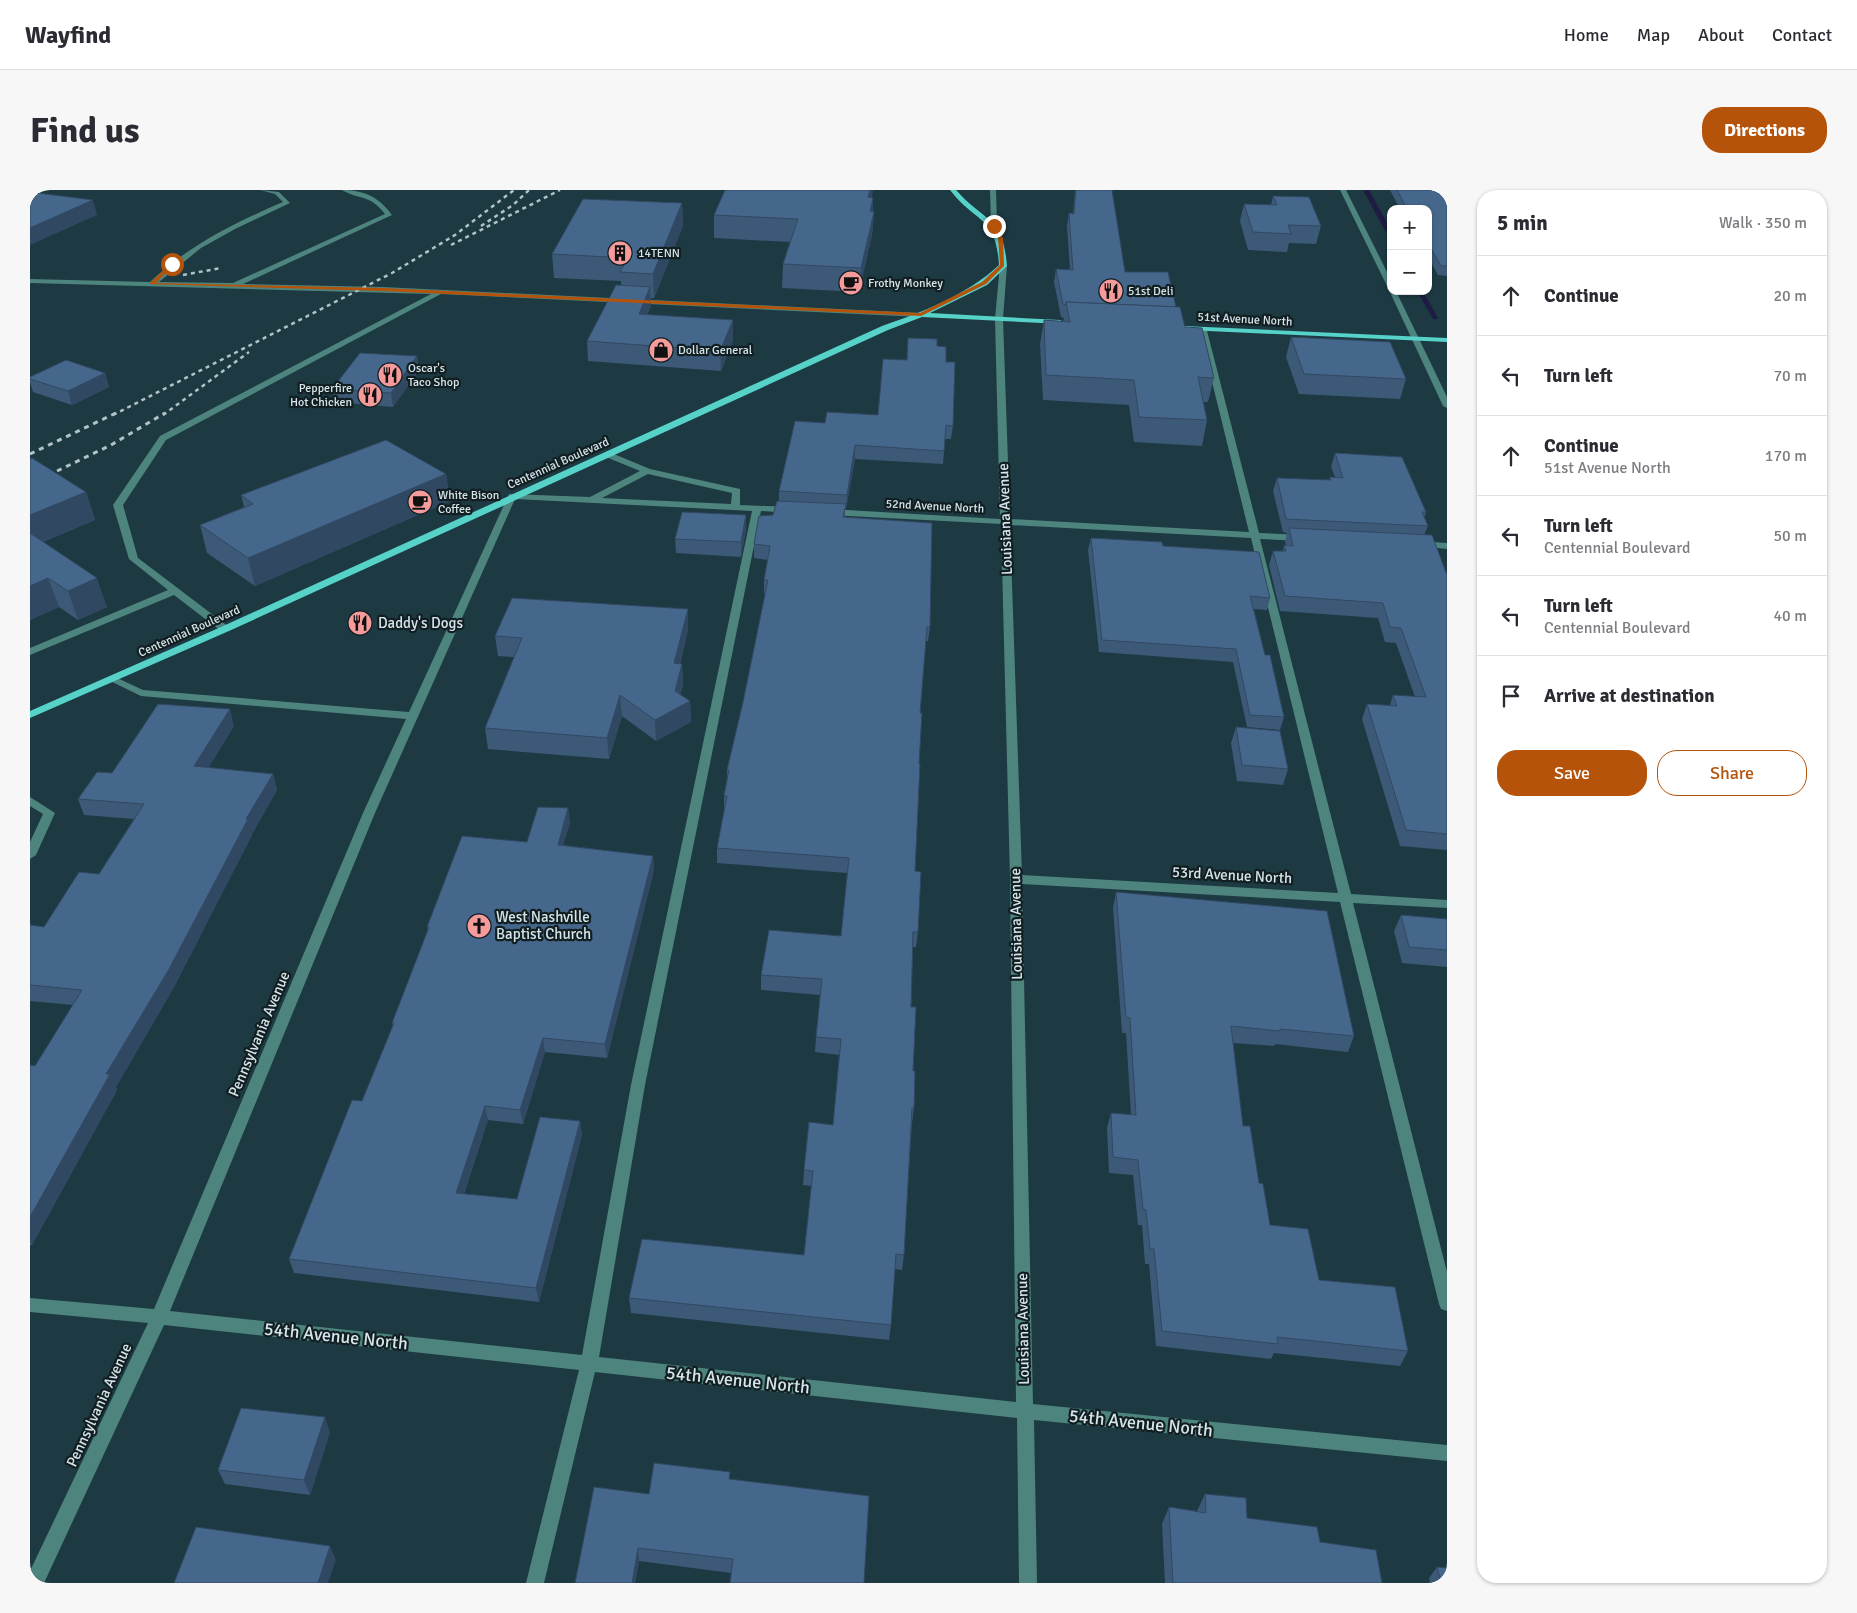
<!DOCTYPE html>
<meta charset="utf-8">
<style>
body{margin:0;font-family:Signika,sans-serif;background:#f7f7f7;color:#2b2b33}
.controls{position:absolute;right:15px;top:15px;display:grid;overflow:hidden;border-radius:10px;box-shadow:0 1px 4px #0004}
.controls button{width:45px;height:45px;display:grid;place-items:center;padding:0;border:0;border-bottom:1px solid #e1e1e2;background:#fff;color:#2b2b33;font:25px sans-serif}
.stop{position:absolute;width:15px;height:15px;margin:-11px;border:4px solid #b45309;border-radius:50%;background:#fff}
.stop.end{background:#b45309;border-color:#fff;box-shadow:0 1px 5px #0008}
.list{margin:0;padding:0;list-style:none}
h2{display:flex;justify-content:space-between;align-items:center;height:65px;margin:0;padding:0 20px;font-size:21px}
h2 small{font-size:16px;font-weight:400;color:#7c7c81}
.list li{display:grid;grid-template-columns:32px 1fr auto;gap:15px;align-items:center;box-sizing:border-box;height:80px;padding:0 20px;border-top:1px solid #e1e1e2}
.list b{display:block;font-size:19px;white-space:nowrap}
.list p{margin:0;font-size:16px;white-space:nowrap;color:#7c7c81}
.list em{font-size:16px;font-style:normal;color:#7c7c81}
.actions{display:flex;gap:10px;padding:15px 20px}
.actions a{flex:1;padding:11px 0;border:1px solid #b45309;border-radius:20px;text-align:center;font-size:18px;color:#b45309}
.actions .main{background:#b45309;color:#fff}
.icon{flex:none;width:28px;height:28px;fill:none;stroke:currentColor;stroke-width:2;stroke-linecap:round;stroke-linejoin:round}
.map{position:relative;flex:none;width:1417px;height:1393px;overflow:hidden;border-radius:20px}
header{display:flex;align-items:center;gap:30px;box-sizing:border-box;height:70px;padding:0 25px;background:#fff;border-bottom:1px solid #e1e1e2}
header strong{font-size:24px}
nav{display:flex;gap:28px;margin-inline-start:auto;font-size:18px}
.intro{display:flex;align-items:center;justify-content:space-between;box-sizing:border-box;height:120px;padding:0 30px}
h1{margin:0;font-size:35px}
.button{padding:12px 22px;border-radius:20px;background:#b45309;color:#fff;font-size:18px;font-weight:700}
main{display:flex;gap:30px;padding:0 30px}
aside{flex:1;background:#fff;border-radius:20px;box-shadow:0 1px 4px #0004}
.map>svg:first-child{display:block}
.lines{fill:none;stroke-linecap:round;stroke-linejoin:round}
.stream{fill:#1e1c42;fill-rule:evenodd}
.minor{fill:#4d847e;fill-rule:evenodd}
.major{fill:#56d2c8;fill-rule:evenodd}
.rail-far1{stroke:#b1c3c9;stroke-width:2.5;stroke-dasharray:4 4;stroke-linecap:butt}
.rail{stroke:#b1c3c9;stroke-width:3;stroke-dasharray:5 5;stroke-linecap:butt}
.wall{fill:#3c5978}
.shaded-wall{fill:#314862}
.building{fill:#46678c;stroke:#314862}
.route{fill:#b45309}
.labels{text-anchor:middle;stroke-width:4.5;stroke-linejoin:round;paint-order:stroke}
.far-poi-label{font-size:12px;fill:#d5e5ea;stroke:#121f22;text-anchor:start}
.far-street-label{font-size:12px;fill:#d5e5ea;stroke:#121f22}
.street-label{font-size:15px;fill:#d5e5ea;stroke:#121f22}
.poi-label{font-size:15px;fill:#d5e5ea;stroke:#121f22;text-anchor:start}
.near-street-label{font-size:18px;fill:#d5e5ea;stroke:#121f22}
</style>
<header>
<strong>Wayfind</strong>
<nav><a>Home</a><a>Map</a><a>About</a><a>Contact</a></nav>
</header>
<div class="intro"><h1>Find us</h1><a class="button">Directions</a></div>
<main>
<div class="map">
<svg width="1417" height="1393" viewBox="0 0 1417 1393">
<rect width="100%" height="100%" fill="#1d3942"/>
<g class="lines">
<!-- stream -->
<g class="stream">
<polygon points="1333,0 1339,0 1361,40 1361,48 1358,46"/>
<polygon points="1387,101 1393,101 1408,128 1407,129 1403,129"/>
</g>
<!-- minor -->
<g class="minor">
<path d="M230,0L249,2L260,13L205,39L171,58L129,92L203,93L355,24C340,4 329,10 312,0C334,0 349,7 362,25L213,94L353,97L891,123L895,125L891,127L411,104L136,250L93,315L108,368L199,437L200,439L199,441H191L144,405L0,465V458L138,400L99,369L83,315L130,246L401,104L0,93V89L120,92C159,55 204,33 253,12L245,4Z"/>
<polygon points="960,0 966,0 967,36 964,38 961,36"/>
<polygon points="1310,0 1316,0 1361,90 1361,101 1366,101 1417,207 1417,218 1413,216 1359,100"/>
<path d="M970,74L977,76L973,129L980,329L1219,342L1169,139L1176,137L1229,343L1271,345L1276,348L1271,351L1230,349L1321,704L1417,710V718L1323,713L1417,1082V1121L1411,1119L1409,1114L1310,712L992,694L1003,1214L1417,1255V1271L1004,1230L1007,1393H989L987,1228L565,1182L514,1393H496L549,1180L134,1135L14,1393H0V1381L118,1133L0,1122V1108L124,1119L333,623L376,529L111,506L76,489L77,487H85L113,500L379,522L479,304L560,307L610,281L576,267V263L579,262L620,279L710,299V315L762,317L767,320L762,323L731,321L615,895L569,1167L986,1212L980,689L971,334L800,325L795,322L800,319L970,329L965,129ZM618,284L702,303L701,314L572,308ZM485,309L722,321L601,895L552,1165L140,1121L345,623ZM980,335L1221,348L1308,703L992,685Z"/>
<polygon points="1389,351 1417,353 1417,359 1386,356 1384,354"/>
<polygon points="0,607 25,623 6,665 0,669 0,652 13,624 0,616"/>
</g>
<!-- major -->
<g class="major">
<path d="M920,0H926C955,33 973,25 977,76L957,95L900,123L1030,130L1034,132L1033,134L892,127L858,140L199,441L0,528V521L191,437L852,136C893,122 937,105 969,75C966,25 946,34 920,0Z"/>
<polygon points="1154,136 1417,148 1417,152 1157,140 1153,138"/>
</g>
<!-- rail-far1 -->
<g class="rail-far1">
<polyline points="451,36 483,15 499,0"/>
<polyline points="421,55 530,0"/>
<polyline points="153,85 191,78"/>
<polyline points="83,225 362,83 425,45 484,0"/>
<polyline points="133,225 219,162"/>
</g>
<!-- rail -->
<g class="rail">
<polyline points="0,264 86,223"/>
<polyline points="0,294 81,255 135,223"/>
</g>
</g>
<!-- wall -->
<g class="wall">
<polygon points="1045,0 1082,0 1095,82 1146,117 1155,137 1184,188 1178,212 1173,212 1177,230 1172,256 1104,252 1099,215 1013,210 1010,154 1014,130 1033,131 1034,128 1031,127 1024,92 1026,79 1040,80 1037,36 1039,23 1043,24"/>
<polygon points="1360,0 1417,0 1417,86 1408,85 1398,67 1398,19 1370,19"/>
<polygon points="1243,6 1291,36 1286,54 1259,53 1257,62 1218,60 1210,31 1214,14 1241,15"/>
<polygon points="842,8 843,21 844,22 842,45 829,102 752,98 753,74 760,52 684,48 684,25"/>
<polygon points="652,13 653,36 624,108 621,108 621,116 617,125 703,130 703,150 691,181 558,171 557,151 591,96 591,91 524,88 522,64"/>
<polygon points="1261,147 1376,189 1370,209 1269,204 1256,167"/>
<polygon points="387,166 389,180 363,217 305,212 302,199"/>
<polygon points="877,170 916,172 923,236 921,249 915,249 913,274 825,269 816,319 815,319 815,327 900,437 898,451 896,451 890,523 885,681 888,742 886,757 883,757 881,817 884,918 882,933 874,1065 872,1080 865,1079 861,1135 859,1150 601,1123 599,1108 774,1065 781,996 773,995 774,980 803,935 809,865 785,862 786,847 790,805 731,800 731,785 811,746 817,683 687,673 687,658 694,621 694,606 697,589 697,580 713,512 735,404 734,404 734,390 738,370 724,368 724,354 743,325 749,311 749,301 795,233 848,225"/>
<polygon points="75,183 79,197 42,215 3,202 0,192 0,187"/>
<polygon points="1305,263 1396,322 1394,328 1398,336 1394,345 1417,385 1417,660 1370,656 1332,529 1337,514 1360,515 1363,505 1385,507 1366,453 1355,452 1348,428 1250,421 1239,375 1243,361 1253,361 1254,355 1256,355 1255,352 1257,343 1253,342 1243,301 1247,288 1299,290 1300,287 1305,287 1301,277"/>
<polygon points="0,269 56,302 65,330 13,352 77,417 48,430 29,417 0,430"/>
<polygon points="416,284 420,311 225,396 177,363 170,335 214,317 211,305"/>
<polygon points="716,340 711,367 646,363 645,349"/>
<polygon points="1061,348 1133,356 1240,408 1237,420 1224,419 1235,465 1254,527 1250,540 1217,537 1203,472 1069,462 1058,360"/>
<polygon points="658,419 658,440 650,474 652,474 653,495 650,505 660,511 661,532 626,551 592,526 579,569 458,559 455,538 484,467 468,466 465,446"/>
<polygon points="204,536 178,578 243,584 247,600 222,644 222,645 144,797 86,897 87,900 2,1055 0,1055 0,875 5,876 43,815 0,811 0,735 14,737 69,684 104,629 54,625 48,609 82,583"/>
<polygon points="1206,537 1258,579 1253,595 1207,591 1201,553"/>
<polygon points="538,618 540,633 533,655 623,666 624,680 577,868 515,862 493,934 458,930 434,1004 487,1009 550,931 552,945 509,1112 264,1083 259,1069 332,911 363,836 362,833 398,742 397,737"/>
<polygon points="1086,702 1324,846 1318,862 1245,854 1244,856 1203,853 1213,936 1240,1035 1289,1090 1378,1161 1370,1176 1244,1163 1241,1169 1126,1156 1119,1074 1115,1074 1112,1035 1108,1035 1103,985 1079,983 1077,938 1081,923 1101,925 1096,843 1092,843 1083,718"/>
<polygon points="1371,725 1417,729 1417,777 1372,773 1364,741"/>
<polygon points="300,1242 280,1305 195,1294 188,1280"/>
<polygon points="700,1289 839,1306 701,1383 609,1371 605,1393 545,1393 619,1304"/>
<polygon points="1175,1304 1217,1328 1290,1352 1352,1393 1135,1393 1132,1334 1139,1317 1167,1321"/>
<polygon points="1407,1377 1417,1393 1400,1393 1399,1388"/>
</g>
<!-- shaded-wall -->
<g class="shaded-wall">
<polygon points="840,0 843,0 842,8 838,7"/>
<polygon points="843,8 842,28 844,22 842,45 829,102 831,78 840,21"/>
<polygon points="63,10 67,25 0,55 0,38"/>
<polygon points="652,13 653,36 624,108 623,84"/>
<polygon points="620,97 621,116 610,144 609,124"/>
<polygon points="703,130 703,150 691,181 690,161"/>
<polygon points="387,166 389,180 363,217 361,203"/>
<polygon points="75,183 79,197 42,215 38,201"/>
<polygon points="825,255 825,269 816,319 817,305"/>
<polygon points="416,284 420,311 225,396 218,368"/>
<polygon points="56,302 65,330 0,357 0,325"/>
<polygon points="716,325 716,340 711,367 711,352"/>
<polygon points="18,388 29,417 0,430 0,396"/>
<polygon points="67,388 77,417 48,430 38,401"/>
<polygon points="658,419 658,440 644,494 644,473"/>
<polygon points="652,474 653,495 646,519 660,511 661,532 626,551 625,530 645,501"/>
<polygon points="590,505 592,526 579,569 577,548"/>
<polygon points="200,519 204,536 169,593 164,576"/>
<polygon points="243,584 247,600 222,644 222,645 144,797 86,897 87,900 2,1055 0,1051 0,1027 76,884 216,629"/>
<polygon points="538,618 540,633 529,669 528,655"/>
<polygon points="623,666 624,680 577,868 575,854"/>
<polygon points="513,848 515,862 493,934 490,920"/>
<polygon points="455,916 458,930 429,1017 426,1003"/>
<polygon points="550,931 552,945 509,1112 506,1098"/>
<polygon points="295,1227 300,1242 280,1305 274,1290"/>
<polygon points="300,1356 306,1370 298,1393 288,1393"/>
<polygon points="608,1358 609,1371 605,1393 602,1393"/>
</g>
<!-- building -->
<g class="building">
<polygon points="0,0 6,0 8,3 63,10 0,38"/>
<polygon points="695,0 840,0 838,7 843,8 840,21 844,22 831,78 753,74 768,29 684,25"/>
<polygon points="1046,0 1082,0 1095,82 1138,82 1146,117 1036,112 1036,115 1033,114 1026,79 1043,80 1039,23 1044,24"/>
<polygon points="1367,0 1417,0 1417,76 1411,76 1398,53 1398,19 1377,19"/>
<polygon points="1243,6 1279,7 1291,36 1258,35 1261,44 1223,42 1214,14 1247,15"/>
<polygon points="553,9 652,13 623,84 590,82 598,68 522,64"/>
<polygon points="586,95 620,97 609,124 703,130 690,161 557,151"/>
<polygon points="1036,112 1150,117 1155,137 1172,138 1184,188 1168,187 1177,230 1109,227 1104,190 1016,185 1014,130 1040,132"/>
<polygon points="1261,147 1360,152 1376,189 1274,184"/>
<polygon points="878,148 907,149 907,156 916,157 916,172 925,172 923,236 916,235 914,261 825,255 817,305 749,301 765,231 795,233 797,222 848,225 853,169 877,170"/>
<polygon points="330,163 387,166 361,203 302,199"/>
<polygon points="36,170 75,183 38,201 0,189 0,187"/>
<polygon points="356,250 416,284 218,368 170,335 223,314 211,305"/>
<polygon points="1305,263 1372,267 1396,322 1392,322 1398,336 1256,329 1247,288 1301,290 1300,287 1313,288"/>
<polygon points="2,268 56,302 0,325 0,269"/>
<polygon points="747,311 816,314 813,327 902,333 900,437 897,437 890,523 892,523 889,574 890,574 885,681 891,682 888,742 883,742 881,817 886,817 883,881 885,881 884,918 882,918 874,1065 866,1064 861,1135 599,1108 612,1049 774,1065 783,981 774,980 779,932 803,935 811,849 786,847 792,789 731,785 739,740 811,746 819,668 687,658 697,606 694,606 699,580 697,580 713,512 738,390 734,390 740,356 724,354 729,326 743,325"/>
<polygon points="652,322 716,325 711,352 645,349"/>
<polygon points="1259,338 1402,345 1417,385 1417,644 1376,640 1337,514 1367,516 1363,505 1396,507 1371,438 1360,437 1353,413 1255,406 1243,361 1256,361 1254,355 1263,356"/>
<polygon points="0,343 67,388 38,401 18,388 0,396"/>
<polygon points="1061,348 1132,352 1133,356 1229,362 1240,408 1220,406 1235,465 1240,465 1254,527 1220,525 1206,459 1072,450"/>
<polygon points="482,408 658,419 644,473 652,474 645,501 660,511 625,530 590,505 577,548 455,538 492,448 465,446"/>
<polygon points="128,514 200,519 164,576 243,584 216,629 218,629 138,781 76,884 80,884 0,1027 0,875 5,876 52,800 0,795 0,735 14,737 49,682 69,684 114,614 48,609 67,582 82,583"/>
<polygon points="1206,537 1250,541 1258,579 1212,575"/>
<polygon points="508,617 538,618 528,655 623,666 575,854 513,848 490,920 455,916 426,1003 487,1009 510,927 550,931 506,1098 259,1069 322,910 332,911 364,833 362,833 399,737 397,737 432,646 497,652"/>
<polygon points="1086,702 1297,721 1324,846 1250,839 1250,841 1201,836 1213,936 1220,936 1229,993 1233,994 1240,1035 1278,1039 1289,1090 1365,1097 1378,1161 1247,1147 1248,1154 1132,1141 1124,1059 1120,1059 1116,1020 1113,1019 1108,970 1083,967 1081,923 1106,925 1100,828 1096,827"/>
<polygon points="1371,725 1417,729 1417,760 1379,757"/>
<polygon points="211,1218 295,1227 274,1290 188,1280"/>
<polygon points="624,1273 700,1282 699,1289 839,1306 834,1393 700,1393 703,1369 608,1358 602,1393 545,1393 564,1297 619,1304"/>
<polygon points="1175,1304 1216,1308 1217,1328 1287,1337 1290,1352 1346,1360 1352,1393 1143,1393 1139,1317 1176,1323"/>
<polygon points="166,1337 300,1356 288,1393 144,1393"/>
<polygon points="1407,1377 1417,1378 1417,1393 1411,1393"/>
</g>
<!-- route -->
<polygon class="route" points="965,35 973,48 974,76 956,94 891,126 353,101 119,94 142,72 143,75 126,93 353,98 890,123 952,92 970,75 968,48 961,36"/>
<!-- icons -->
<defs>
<symbol id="building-disc" viewBox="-11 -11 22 22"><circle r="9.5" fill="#f59b9c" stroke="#121f22"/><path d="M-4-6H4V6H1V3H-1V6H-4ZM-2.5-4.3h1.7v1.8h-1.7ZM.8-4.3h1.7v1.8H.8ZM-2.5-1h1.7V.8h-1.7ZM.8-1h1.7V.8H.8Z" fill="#111"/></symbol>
<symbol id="cafe-disc" viewBox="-11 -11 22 22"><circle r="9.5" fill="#f59b9c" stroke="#121f22"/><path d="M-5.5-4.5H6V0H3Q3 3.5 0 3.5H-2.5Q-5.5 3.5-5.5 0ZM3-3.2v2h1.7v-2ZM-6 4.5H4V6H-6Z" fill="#111"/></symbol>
<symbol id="restaurant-disc" viewBox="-11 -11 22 22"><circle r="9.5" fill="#f59b9c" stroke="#121f22"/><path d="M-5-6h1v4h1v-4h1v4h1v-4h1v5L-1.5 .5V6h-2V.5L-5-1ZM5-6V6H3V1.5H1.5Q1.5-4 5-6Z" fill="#111"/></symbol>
<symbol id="shop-disc" viewBox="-11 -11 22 22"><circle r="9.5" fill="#f59b9c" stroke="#121f22"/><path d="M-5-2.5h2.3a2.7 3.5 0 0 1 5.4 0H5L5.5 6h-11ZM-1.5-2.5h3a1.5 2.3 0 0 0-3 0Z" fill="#111"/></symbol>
<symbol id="church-disc" viewBox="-11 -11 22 22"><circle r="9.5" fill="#f59b9c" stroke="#121f22"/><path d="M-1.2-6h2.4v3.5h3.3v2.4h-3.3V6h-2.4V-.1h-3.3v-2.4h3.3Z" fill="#111"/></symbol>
</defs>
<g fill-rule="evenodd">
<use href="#building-disc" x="576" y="49" width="28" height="28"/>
<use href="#cafe-disc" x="807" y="79" width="28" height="28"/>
<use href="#restaurant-disc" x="1067" y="87" width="28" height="28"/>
<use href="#shop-disc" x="617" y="146" width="28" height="28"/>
<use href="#restaurant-disc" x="346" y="171" width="28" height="28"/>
<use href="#restaurant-disc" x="326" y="191" width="28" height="28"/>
<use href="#cafe-disc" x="376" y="298" width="28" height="28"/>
<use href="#restaurant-disc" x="316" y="419" width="28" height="28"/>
<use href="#church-disc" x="435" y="722" width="28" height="28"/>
</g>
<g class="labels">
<!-- far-poi labels -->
<g class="far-poi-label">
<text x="608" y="67">14TENN</text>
<text x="838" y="97">Frothy Monkey</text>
<text x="1098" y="105">51st Deli</text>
<text x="648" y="164">Dollar General</text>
<text x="378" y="182">Oscar's<tspan x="378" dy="14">Taco Shop</tspan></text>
<text x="322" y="202" text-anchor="end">Pepperfire<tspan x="322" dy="14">Hot Chicken</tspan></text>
<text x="408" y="309">White Bison<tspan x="408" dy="14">Coffee</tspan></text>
</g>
<!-- far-street labels -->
<g class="far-street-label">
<text transform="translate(1215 129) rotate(3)" y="4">51st Avenue North</text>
<text transform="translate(528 273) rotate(-24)" y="4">Centennial Boulevard</text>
<text transform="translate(905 316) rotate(3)" y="4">52nd Avenue North</text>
<text transform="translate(159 441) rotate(-24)" y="4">Centennial Boulevard</text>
</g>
<!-- street labels -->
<g class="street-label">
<text transform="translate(975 329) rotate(-92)" y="5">Louisiana Avenue</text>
<text transform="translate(1202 685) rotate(3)" y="5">53rd Avenue North</text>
<text transform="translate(986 734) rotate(-91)" y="5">Louisiana Avenue</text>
<text transform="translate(229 844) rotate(-67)" y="5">Pennsylvania Avenue</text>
<text transform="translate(993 1139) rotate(-91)" y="5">Louisiana Avenue</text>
<text transform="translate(69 1215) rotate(-65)" y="5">Pennsylvania Avenue</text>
</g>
<!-- poi labels -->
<g class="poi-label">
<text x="348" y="438">Daddy's Dogs</text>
<text x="466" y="732">West Nashville<tspan x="466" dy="17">Baptist Church</tspan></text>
</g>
<!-- near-street labels -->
<g class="near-street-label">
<text transform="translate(306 1146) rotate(6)" y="6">54th Avenue North</text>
<text transform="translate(708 1190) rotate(6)" y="6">54th Avenue North</text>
<text transform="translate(1111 1233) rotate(6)" y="6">54th Avenue North</text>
</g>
</g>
</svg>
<div class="controls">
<button>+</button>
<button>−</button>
</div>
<div class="stop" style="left:142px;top:74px"></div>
<div class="stop end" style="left:964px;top:36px"></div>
</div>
<aside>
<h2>5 min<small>Walk · 350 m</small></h2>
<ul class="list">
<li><svg class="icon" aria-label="ahead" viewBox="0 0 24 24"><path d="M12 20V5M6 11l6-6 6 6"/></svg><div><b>Continue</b></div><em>20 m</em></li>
<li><svg class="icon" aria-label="left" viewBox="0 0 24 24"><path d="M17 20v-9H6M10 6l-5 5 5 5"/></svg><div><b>Turn left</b></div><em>70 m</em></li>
<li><svg class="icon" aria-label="ahead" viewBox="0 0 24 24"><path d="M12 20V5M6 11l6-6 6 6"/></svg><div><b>Continue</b><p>51st Avenue North</p></div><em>170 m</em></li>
<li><svg class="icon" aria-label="left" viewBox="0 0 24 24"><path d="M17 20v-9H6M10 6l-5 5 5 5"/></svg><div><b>Turn left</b><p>Centennial Boulevard</p></div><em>50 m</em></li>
<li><svg class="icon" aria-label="left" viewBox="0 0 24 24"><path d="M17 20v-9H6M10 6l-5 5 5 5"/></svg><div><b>Turn left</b><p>Centennial Boulevard</p></div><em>40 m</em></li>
<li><svg class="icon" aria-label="arrive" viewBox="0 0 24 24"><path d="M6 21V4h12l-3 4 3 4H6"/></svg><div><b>Arrive at destination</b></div></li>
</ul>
<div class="actions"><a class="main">Save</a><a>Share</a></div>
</aside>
</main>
